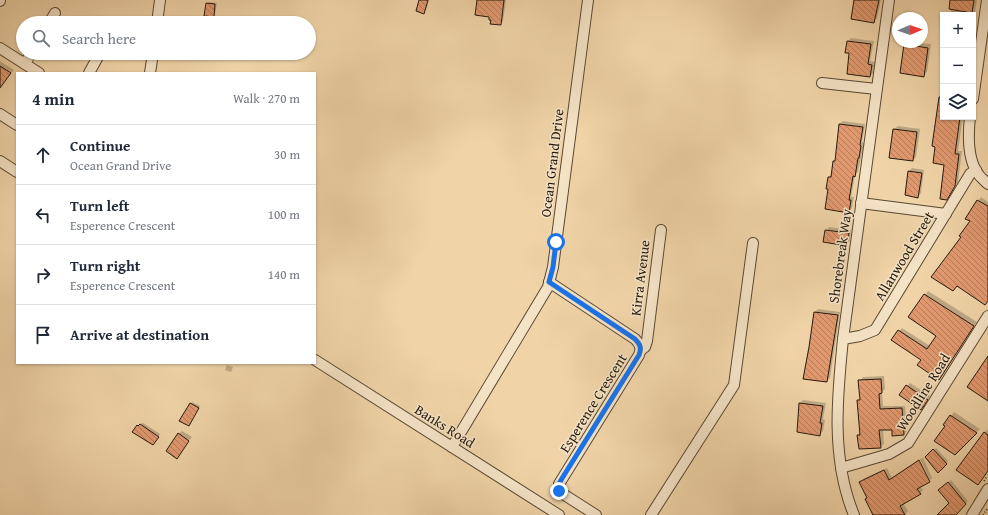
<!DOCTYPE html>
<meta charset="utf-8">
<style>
body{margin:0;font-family:"Gentium Book Plus",serif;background:#f2f2f3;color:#1f2937}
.controls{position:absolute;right:12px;top:12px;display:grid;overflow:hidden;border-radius:0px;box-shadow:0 1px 3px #0004}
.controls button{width:36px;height:36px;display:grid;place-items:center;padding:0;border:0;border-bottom:1px solid #e0e1e3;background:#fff;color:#1f2937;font:20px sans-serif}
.compass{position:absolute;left:892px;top:12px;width:36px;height:36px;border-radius:50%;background:#fff;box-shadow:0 1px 3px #0004;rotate:88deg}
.stop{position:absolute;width:12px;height:12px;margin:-9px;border:3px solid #1a73e8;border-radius:50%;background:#fff}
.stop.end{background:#1a73e8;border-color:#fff;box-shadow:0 1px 4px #0008}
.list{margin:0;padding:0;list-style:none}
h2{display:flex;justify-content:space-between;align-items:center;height:52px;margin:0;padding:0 16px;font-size:17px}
h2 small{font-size:13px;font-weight:400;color:#747a83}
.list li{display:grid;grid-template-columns:26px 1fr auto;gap:12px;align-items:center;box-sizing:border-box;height:60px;padding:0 16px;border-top:1px solid #e0e1e3}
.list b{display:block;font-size:15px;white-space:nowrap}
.list p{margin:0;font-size:13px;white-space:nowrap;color:#747a83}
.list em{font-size:13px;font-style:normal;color:#747a83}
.icon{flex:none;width:22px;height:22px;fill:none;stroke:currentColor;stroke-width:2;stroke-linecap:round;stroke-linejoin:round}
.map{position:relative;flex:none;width:988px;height:515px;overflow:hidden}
.search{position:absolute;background:#fff;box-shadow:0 1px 3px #0004;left:16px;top:16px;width:300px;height:44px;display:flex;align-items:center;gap:10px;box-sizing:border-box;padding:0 14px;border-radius:22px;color:#747a83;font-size:15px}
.panel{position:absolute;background:#fff;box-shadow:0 1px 3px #0004;left:16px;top:72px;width:300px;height:292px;border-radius:0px}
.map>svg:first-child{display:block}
.shadow{fill:#0003}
.building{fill:url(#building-back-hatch);stroke:#251a0c}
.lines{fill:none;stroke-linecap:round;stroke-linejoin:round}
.minor-casing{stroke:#584833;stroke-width:12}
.path{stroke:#251a0c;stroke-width:1.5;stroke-dasharray:1 2;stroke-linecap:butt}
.minor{stroke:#f5e3c6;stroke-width:10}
.route{stroke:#1a73e8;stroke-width:5}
.labels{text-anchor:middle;stroke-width:3;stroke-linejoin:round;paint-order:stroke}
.street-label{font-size:14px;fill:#251a0c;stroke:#f5e3c6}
</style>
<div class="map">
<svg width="988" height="515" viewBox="0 0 988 515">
<defs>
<pattern id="building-back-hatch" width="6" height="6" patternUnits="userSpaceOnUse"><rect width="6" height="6" fill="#e29970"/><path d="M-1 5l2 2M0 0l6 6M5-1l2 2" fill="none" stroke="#b77c5a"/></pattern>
</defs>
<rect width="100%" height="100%" fill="#f0d4a8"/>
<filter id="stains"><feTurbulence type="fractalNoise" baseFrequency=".005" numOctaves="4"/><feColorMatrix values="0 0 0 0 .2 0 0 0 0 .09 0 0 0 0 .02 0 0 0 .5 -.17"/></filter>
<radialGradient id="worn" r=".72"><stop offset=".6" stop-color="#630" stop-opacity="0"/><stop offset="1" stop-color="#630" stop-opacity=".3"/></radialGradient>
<!-- shadow -->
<g class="shadow">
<polygon points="420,0 429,0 426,10 424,12"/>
<polygon points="478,0 506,0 503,21 500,24 492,20"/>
<polygon points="855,0 881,0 877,18 874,22"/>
<polygon points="951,0 977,0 974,18 976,19 973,31 973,15 951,15"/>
<polygon points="209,2 217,3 215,14 213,16 207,4"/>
<polygon points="851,38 874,41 870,61 875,62 873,73 870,76 851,53 846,52 848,41"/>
<polygon points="908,42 931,44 927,72 924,75 905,45"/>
<polygon points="0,61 14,70 0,87"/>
<polygon points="943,79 943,117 963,117 958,151 962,151 958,182 946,199 945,164 937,146 934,145"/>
<polygon points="843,121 865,124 862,142 864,143 858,172 855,175 851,197 854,197 852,208 849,212 829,177 833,173 834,161 836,159 839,124"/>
<polygon points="898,126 920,129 916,157 913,160 894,129"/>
<polygon points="912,168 924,170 921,193 918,197 909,171"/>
<polygon points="981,197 988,202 988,301 962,237 971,221 966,218"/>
<polygon points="829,227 851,230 850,241 846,245 826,231"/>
<polygon points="928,291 977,322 942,375 922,360 899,331 902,328 930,346 938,336 909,317"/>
<polygon points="818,309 840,312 830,378 826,381 815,312"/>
<polygon points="227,365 233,367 231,372 225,370"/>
<polygon points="884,376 885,389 882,392 883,406 905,406 907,431 904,434 893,428 883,429 884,444 880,447 858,435 861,433 858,401 861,398 860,381 863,377"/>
<polygon points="910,383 930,396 924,405 907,386"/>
<polygon points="803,400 826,403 823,419 825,420 823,431 820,434 800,403"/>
<polygon points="192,402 200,406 191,423 190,404"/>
<polygon points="954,412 980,429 955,454 946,426 944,425"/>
<polygon points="143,423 160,434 155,442 134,431 140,424 141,424"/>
<polygon points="988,429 988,472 984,433"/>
<polygon points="182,431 192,437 177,457 178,434"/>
<polygon points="936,448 948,461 938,472 926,457"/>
<polygon points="923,458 932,478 930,480 920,459"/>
<polygon points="918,461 928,481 920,486 923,490 920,493 903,503 908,511 905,515 875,515 866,499 868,497 860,483 863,479 887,468 892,478"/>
<polygon points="951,480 968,501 955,515 938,515 951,503 939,490"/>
</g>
<!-- building -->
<g class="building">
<polygon points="419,0 428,0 424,14 416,11"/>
<polygon points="477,0 504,0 501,25 490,24 491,20 489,20 489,17 475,15"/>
<polygon points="854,0 879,0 874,23 851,19"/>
<polygon points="950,0 974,0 972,13 949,9"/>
<polygon points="206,3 215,4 214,17 204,16"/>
<polygon points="847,41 871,44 868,64 872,65 870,77 847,74 849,53 845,53"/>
<polygon points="904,44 928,48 924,77 900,73"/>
<polygon points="0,66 11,73 0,88"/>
<polygon points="939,97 943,97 943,117 960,117 955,154 959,154 955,186 947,200 940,199 944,165 933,163 935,147 932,146"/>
<polygon points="839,124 863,127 860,145 861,146 859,158 858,158 855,177 853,176 849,200 851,200 849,213 825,209 828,189 826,189 828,177 831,177 833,161 835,161"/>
<polygon points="893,129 917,132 913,161 889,158"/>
<polygon points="908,171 922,173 918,198 905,195"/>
<polygon points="977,200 988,206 988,301 985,305 957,286 953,291 931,277 961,237 959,236 970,221 965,219"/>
<polygon points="825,230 849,233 847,246 823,242"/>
<polygon points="924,294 974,326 939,380 917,365 921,360 891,340 898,330 927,349 936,336 908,317"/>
<polygon points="814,312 838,315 827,382 803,379 809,347"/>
<polygon points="988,356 988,401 967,387"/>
<polygon points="881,379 882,393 879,394 880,409 902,408 904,435 892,436 892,430 879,430 881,448 859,449 857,435 860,435 857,400 860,400 858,380"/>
<polygon points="906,385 928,400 921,410 899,395"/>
<polygon points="190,403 199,408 189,426 179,421"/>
<polygon points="799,403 823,406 820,423 822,423 820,436 797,432"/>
<polygon points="950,415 977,433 955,455 934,441 945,426 943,425"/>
<polygon points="140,424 159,437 153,445 132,432 137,425 138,426"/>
<polygon points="984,432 988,435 988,471 978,485 956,470"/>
<polygon points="178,433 189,441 177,459 166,451"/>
<polygon points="933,449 947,464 938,473 925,457"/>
<polygon points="919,460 930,482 917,489 921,494 900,506 905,515 873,515 865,499 867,498 859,482 884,470 889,480"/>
<polygon points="948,482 966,504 956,515 937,515 949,503 938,490"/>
</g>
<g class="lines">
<defs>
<g id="minor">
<polyline points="0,1 0,0"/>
<polyline points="49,23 55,13"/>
<polyline points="157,23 160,0"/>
<polyline points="0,48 39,73"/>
<polyline points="25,64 31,53"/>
<polyline points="89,73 100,53"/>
<polyline points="150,73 153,53"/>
<polyline points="822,83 876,89"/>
<polyline points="973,99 987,0"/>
<polyline points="0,114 17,125"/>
<path d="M970,117C968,135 967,160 979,175C981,178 985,181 988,184"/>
<polyline points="0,161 17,172"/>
<polyline points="861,203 946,214"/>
<path d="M549,282L635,339C640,344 642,348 639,355L559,484V491L563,494L596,515"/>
<polyline points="843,339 860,336 875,330 970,174 976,170"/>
<polyline points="641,350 645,347 647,341 661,230"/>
<polyline points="315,360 559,515"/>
<polyline points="452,447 548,287 553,267 588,0"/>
<polyline points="841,468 889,454 908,443 988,316"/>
<polyline points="651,515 734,385 753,243"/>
<path d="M854,515C831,459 837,398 843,339L889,0"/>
<polyline points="972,515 988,489"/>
</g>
</defs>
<!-- minor casing -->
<use href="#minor" class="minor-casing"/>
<!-- path -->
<g class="path">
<polyline points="984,481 987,476"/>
<polyline points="983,515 988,508"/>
</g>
<!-- minor -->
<use href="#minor" class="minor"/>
</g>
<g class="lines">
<!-- route -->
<path class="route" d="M556,242L553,267L549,282L635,339C640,344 642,348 639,355L561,480L559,484V491"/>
</g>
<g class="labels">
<!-- street labels -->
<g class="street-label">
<text transform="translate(552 163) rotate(-83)" y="5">Ocean Grand Drive</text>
<text transform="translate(840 256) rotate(-82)" y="5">Shorebreak Way</text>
<text transform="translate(904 256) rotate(-59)" y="5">Allanwood Street</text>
<text transform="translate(640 278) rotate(-83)" y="5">Kirra Avenue</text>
<text transform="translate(923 392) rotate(-58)" y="5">Woodline Road</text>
<text transform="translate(593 403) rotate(-58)" y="5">Esperence Crescent</text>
<text transform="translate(445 426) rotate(32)" y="5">Banks Road</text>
</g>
</g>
<rect width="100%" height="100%" filter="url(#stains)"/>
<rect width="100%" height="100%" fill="url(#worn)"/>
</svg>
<div class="controls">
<button>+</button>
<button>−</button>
<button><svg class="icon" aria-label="layers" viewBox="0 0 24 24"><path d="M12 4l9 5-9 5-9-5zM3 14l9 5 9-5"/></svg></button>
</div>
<svg class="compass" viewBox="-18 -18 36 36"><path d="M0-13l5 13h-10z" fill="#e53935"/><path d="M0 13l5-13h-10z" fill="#747a83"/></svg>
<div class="stop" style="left:556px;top:242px"></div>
<div class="stop end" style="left:559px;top:491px"></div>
<div class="search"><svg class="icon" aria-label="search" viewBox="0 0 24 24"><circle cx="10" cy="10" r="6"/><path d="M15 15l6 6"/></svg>Search here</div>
<section class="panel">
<h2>4 min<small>Walk · 270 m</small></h2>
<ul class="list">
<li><svg class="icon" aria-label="ahead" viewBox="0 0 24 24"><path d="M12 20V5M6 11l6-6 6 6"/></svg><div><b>Continue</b><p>Ocean Grand Drive</p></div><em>30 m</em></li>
<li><svg class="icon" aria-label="left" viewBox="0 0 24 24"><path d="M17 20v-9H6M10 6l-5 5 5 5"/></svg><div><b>Turn left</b><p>Esperence Crescent</p></div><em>100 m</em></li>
<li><svg class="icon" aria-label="right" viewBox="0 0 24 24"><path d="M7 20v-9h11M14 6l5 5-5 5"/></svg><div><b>Turn right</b><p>Esperence Crescent</p></div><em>140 m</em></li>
<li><svg class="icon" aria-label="arrive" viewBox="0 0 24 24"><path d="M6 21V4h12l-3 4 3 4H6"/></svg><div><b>Arrive at destination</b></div></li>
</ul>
</section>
</div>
